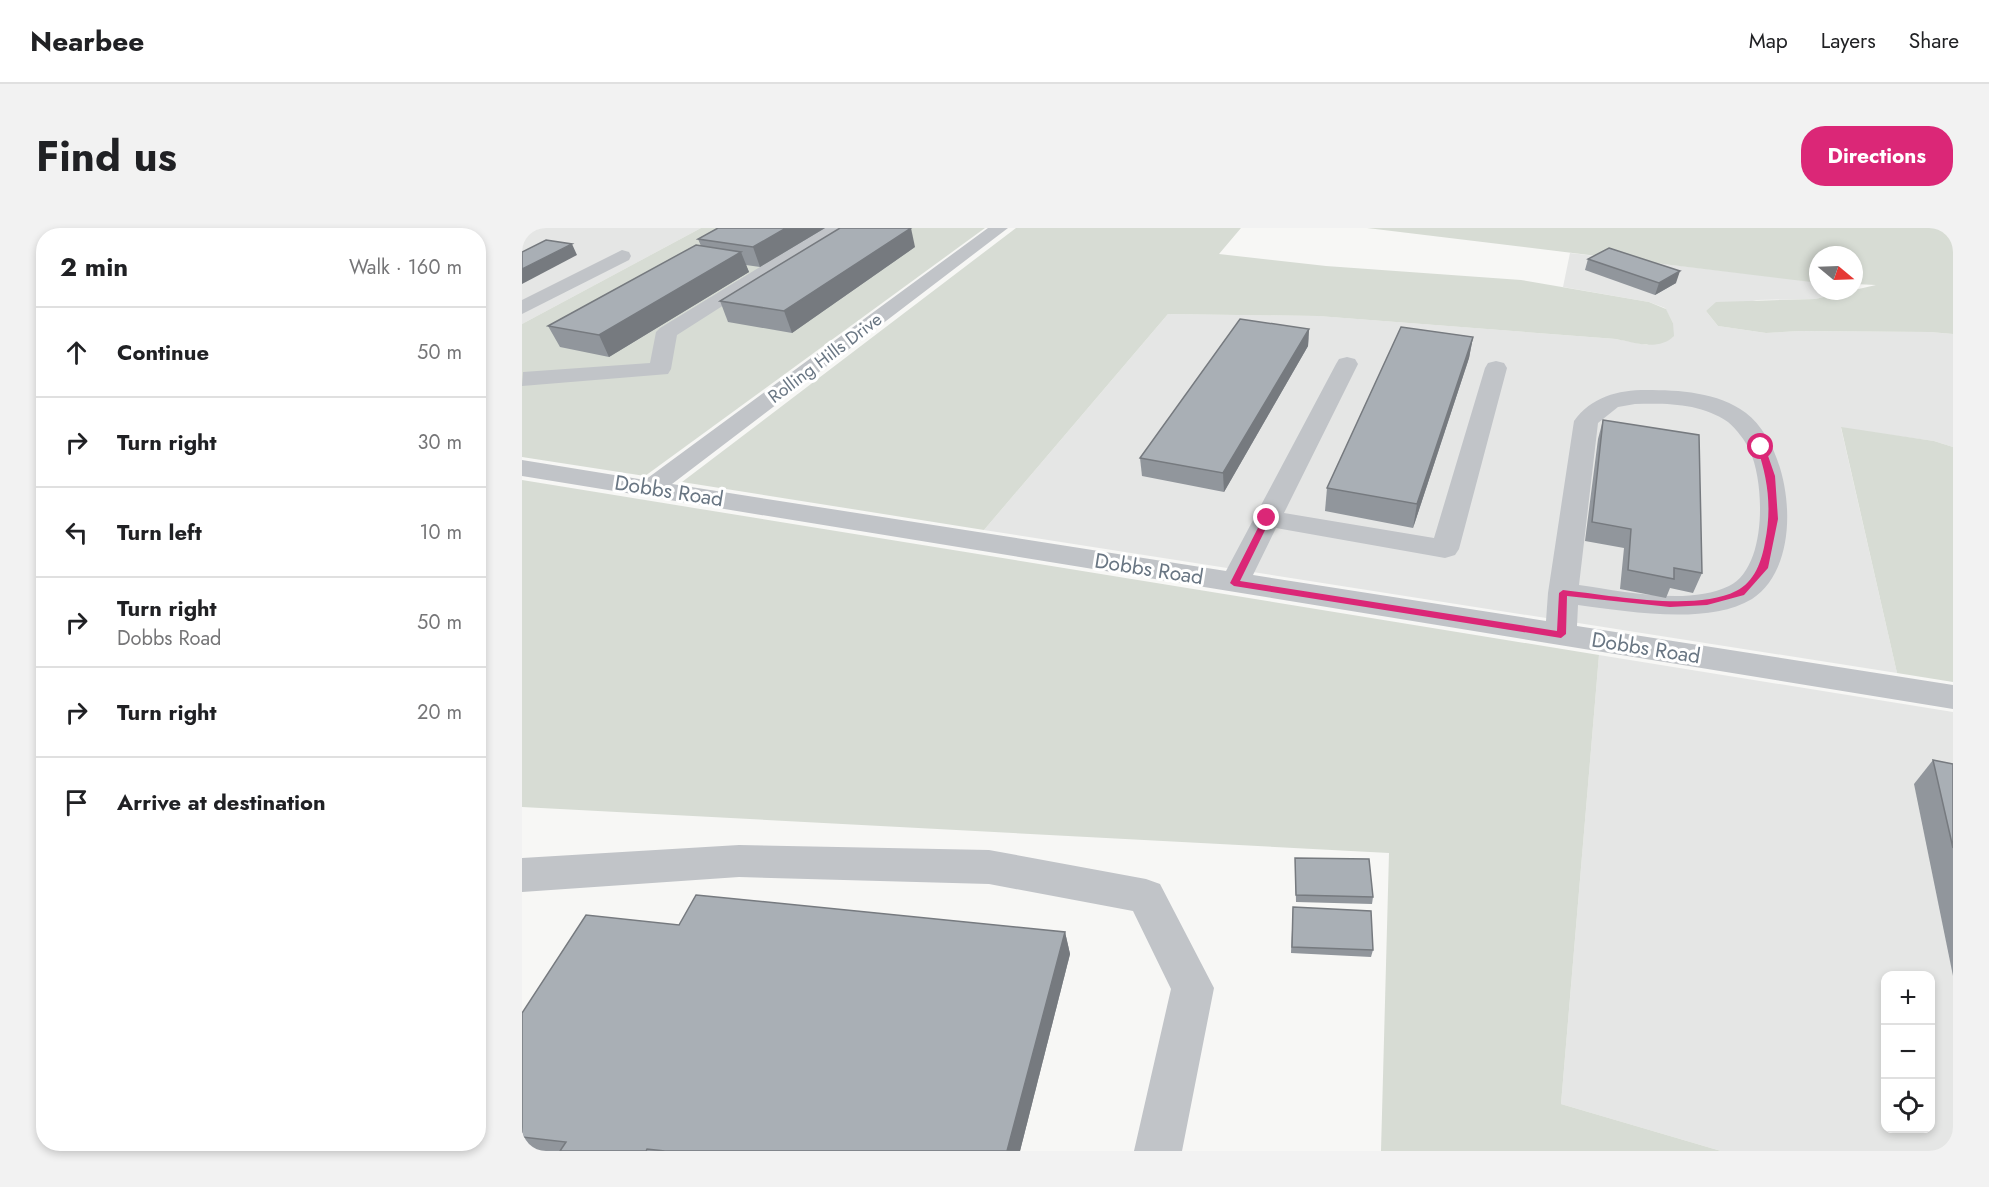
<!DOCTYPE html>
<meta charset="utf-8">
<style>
body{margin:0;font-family:Jost,sans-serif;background:#f2f2f2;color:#202124}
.controls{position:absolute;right:18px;bottom:18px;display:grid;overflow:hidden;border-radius:12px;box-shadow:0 3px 9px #0003}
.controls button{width:54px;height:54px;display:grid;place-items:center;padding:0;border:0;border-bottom:2px solid #e0e0e0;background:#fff;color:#202124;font:30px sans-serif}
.compass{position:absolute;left:1287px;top:18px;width:54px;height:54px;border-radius:50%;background:#fff;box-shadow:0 3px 9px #0003;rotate:109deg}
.stop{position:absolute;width:18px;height:18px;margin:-14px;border:4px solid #db2777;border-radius:50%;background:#fff}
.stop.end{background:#db2777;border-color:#fff;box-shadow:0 2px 6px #0008}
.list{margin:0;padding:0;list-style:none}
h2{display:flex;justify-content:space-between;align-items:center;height:78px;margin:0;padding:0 24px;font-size:26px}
h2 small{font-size:20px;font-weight:400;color:#757577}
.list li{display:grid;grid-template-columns:39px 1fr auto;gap:18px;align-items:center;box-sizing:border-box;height:90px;padding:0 24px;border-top:2px solid #e0e0e0}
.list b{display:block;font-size:22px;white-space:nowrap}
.list p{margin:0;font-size:20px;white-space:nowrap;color:#757577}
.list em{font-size:20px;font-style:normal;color:#757577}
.icon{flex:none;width:33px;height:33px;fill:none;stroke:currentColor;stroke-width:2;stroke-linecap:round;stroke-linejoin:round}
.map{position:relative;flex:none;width:1431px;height:923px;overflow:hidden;border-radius:24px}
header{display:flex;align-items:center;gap:36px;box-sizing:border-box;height:84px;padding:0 30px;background:#fff;border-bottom:2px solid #e0e0e0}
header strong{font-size:28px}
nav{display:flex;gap:33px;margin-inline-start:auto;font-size:21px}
.intro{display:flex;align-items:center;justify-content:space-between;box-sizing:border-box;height:144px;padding:0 36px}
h1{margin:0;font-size:42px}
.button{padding:15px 27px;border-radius:24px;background:#db2777;color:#fff;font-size:21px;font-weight:700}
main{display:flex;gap:36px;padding:0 36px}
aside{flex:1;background:#fff;border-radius:24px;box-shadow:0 3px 9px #0003}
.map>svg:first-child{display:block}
.built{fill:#e5e6e5;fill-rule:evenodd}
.green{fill:#d7dcd4}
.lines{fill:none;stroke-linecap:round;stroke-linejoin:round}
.minor{fill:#c1c4c8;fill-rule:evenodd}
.wall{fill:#91969c}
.shaded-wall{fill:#767a7f}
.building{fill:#a9afb5;stroke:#767a7f;stroke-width:1.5}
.route{fill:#db2777}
.labels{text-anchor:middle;stroke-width:6;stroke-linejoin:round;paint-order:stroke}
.far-street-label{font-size:18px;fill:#697683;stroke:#fff}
.street-label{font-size:21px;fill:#697683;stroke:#fff}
</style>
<header>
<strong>Nearbee</strong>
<nav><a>Map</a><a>Layers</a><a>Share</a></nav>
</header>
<div class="intro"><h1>Find us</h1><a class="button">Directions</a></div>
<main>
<aside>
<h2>2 min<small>Walk · 160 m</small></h2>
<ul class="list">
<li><svg class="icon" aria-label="ahead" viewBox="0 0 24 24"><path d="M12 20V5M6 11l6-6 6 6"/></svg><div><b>Continue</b></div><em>50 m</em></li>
<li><svg class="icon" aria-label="right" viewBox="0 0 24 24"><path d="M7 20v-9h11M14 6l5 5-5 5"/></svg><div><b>Turn right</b></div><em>30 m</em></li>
<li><svg class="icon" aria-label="left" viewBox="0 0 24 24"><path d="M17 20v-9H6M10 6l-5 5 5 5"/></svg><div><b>Turn left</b></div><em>10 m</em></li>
<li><svg class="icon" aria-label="right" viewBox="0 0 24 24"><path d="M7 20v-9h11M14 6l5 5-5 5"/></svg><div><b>Turn right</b><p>Dobbs Road</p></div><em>50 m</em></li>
<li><svg class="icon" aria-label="right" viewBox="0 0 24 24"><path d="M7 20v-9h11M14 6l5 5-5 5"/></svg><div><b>Turn right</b></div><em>20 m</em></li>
<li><svg class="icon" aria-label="arrive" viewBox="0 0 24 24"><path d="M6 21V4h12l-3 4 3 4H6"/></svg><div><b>Arrive at destination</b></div></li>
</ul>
</aside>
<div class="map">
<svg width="1431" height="923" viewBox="0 0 1431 923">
<rect width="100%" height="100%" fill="#f7f7f5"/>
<!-- built -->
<g class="built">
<polygon points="0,0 179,0 0,96"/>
<polygon points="1048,25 1296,54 1296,63 1329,63 1293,71 1235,72 1184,83 1196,98 1244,105 1278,103 1408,104 1431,106 1431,219 1412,213 1319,200 1375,445 462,302 646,86 796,88 1094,111 1125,117 1151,95 1143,80 1127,74 1041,59"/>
<path d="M1077,427L1431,484V923H1199L1039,876ZM1364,748H1408V900H1364Z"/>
</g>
<!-- green -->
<g class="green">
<polygon points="179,0 463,0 123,248 0,229 0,96"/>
<path d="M494,0H719L697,26L804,38L999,52L1127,74L1144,81L1151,95L1152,108C1137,123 1114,115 1094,111L796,88L646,86L462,302L160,254Z"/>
<polygon points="845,0 1431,0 1431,106 1408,104 1278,103 1244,105 1196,98 1184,83 1194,74 1293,71 1354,57 1332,56 1332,27 1296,27 1296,54 1289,54"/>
<polygon points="1319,199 1412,213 1431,219 1431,454 1375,445"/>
<polygon points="0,252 1077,427 1039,876 1199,923 859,923 867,625 0,579"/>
</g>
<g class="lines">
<!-- minor -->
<g class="minor">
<polygon points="302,0 323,0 155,107 149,141 146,146 0,158 1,144 128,135 134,104 138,100"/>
<path d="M466,0H486L150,256L704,343L814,136L817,131L825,129L833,131L836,136L762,285L912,310L963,140L966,135L974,133L982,135L985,140L937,321L933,327L923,330L754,300L731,347L1024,393L1026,365L1052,193C1069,169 1096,162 1124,162C1157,162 1196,164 1224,185C1271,221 1284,336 1230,371C1185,398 1104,383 1056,377L1055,398L1431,457V481L0,248V232L123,252ZM1113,176C1144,175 1179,175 1206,194C1215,202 1223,212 1228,223C1243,256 1245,340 1207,358C1166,378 1100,363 1057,357L1076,195L1096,179Z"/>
<polygon points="100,22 107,24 109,28 107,32 0,86 0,72"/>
<polygon points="217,617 467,622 624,651 638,656 692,760 660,923 612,923 649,761 611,683 467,656 217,649 0,664 0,630"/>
</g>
</g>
<!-- wall -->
<g class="wall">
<polygon points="303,0 238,39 224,37 227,44 87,129 38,119 26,98 179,18 176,11"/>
<polygon points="393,19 270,105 206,94 198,73"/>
<polygon points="1066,31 1154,55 1133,67 1063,42"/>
<polygon points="787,101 786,118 702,264 620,248 618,230"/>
<polygon points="951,109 947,130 891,300 803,283 805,260"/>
<polygon points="1081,192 1180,345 1171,365 1148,360 1144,370 1098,361 1102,320 1063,313 1076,211"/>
<polygon points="1411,532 1431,536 1431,748 1392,556"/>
<polygon points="773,630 851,669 850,676 774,674"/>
<polygon points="771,679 851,722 849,729 769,725"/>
<polygon points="157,697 543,704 548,726 498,923 0,923 0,785"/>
</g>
<!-- shaded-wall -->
<g class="shaded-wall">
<polygon points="264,0 303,0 238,39 231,19"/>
<polygon points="389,0 393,19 270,105 262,83"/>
<polygon points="50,16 55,27 0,56 0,41"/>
<polygon points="219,24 227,44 87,129 77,107"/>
<polygon points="1158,43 1154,55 1133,67 1137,55"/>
<polygon points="787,101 786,118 702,264 701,245"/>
<polygon points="951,109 947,130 891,300 895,276"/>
<polygon points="543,704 548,726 498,923 485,923"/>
</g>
<!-- building -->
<g class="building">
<polygon points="196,0 264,0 231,19 176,11"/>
<polygon points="318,0 389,0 262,83 198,73"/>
<polygon points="24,12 50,16 0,41 0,24"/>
<polygon points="174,17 219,24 77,107 26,98"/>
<polygon points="1087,20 1158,43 1137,55 1066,31"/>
<polygon points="718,91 787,101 701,245 618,230"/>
<polygon points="879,99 951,109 895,276 805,260"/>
<polygon points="1081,192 1177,207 1180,345 1152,340 1152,351 1106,342 1109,301 1070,294"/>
<polygon points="1411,532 1431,536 1431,620"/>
<polygon points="773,630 847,631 851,669 774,667"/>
<polygon points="174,667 543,704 485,923 143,923 125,921 124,923 38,923 44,914 0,909 0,785 64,687 157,697"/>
<polygon points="771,679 849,683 851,722 770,719"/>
</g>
<!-- route -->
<path class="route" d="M1239,217L1243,219L1253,248L1256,291L1246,340L1222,367L1185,377L1148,379L1045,368L1044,406L1039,410L712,358L708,355L741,290L745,288L749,290L718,353L1035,403L1037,365L1041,362C1087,367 1173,384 1214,363C1233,354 1240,332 1243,314C1250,280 1246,251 1235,219Z"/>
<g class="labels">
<!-- far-street labels -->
<g class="far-street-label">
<text transform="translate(303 130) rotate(-37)" y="6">Rolling Hills Drive</text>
</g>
<!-- street labels -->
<g class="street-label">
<text transform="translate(147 263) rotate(9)" y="7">Dobbs Road</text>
<text transform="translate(627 341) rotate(9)" y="7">Dobbs Road</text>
<text transform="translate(1124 420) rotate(9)" y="7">Dobbs Road</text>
</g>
</g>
</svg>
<div class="controls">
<button>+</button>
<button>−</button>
<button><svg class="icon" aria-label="locate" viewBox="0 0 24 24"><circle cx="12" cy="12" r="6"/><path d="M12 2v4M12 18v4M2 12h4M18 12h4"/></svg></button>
</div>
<svg class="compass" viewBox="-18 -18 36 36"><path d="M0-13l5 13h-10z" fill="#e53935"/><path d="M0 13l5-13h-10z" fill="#757577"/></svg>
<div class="stop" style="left:1239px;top:219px"></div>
<div class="stop end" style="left:745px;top:290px"></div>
</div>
</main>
